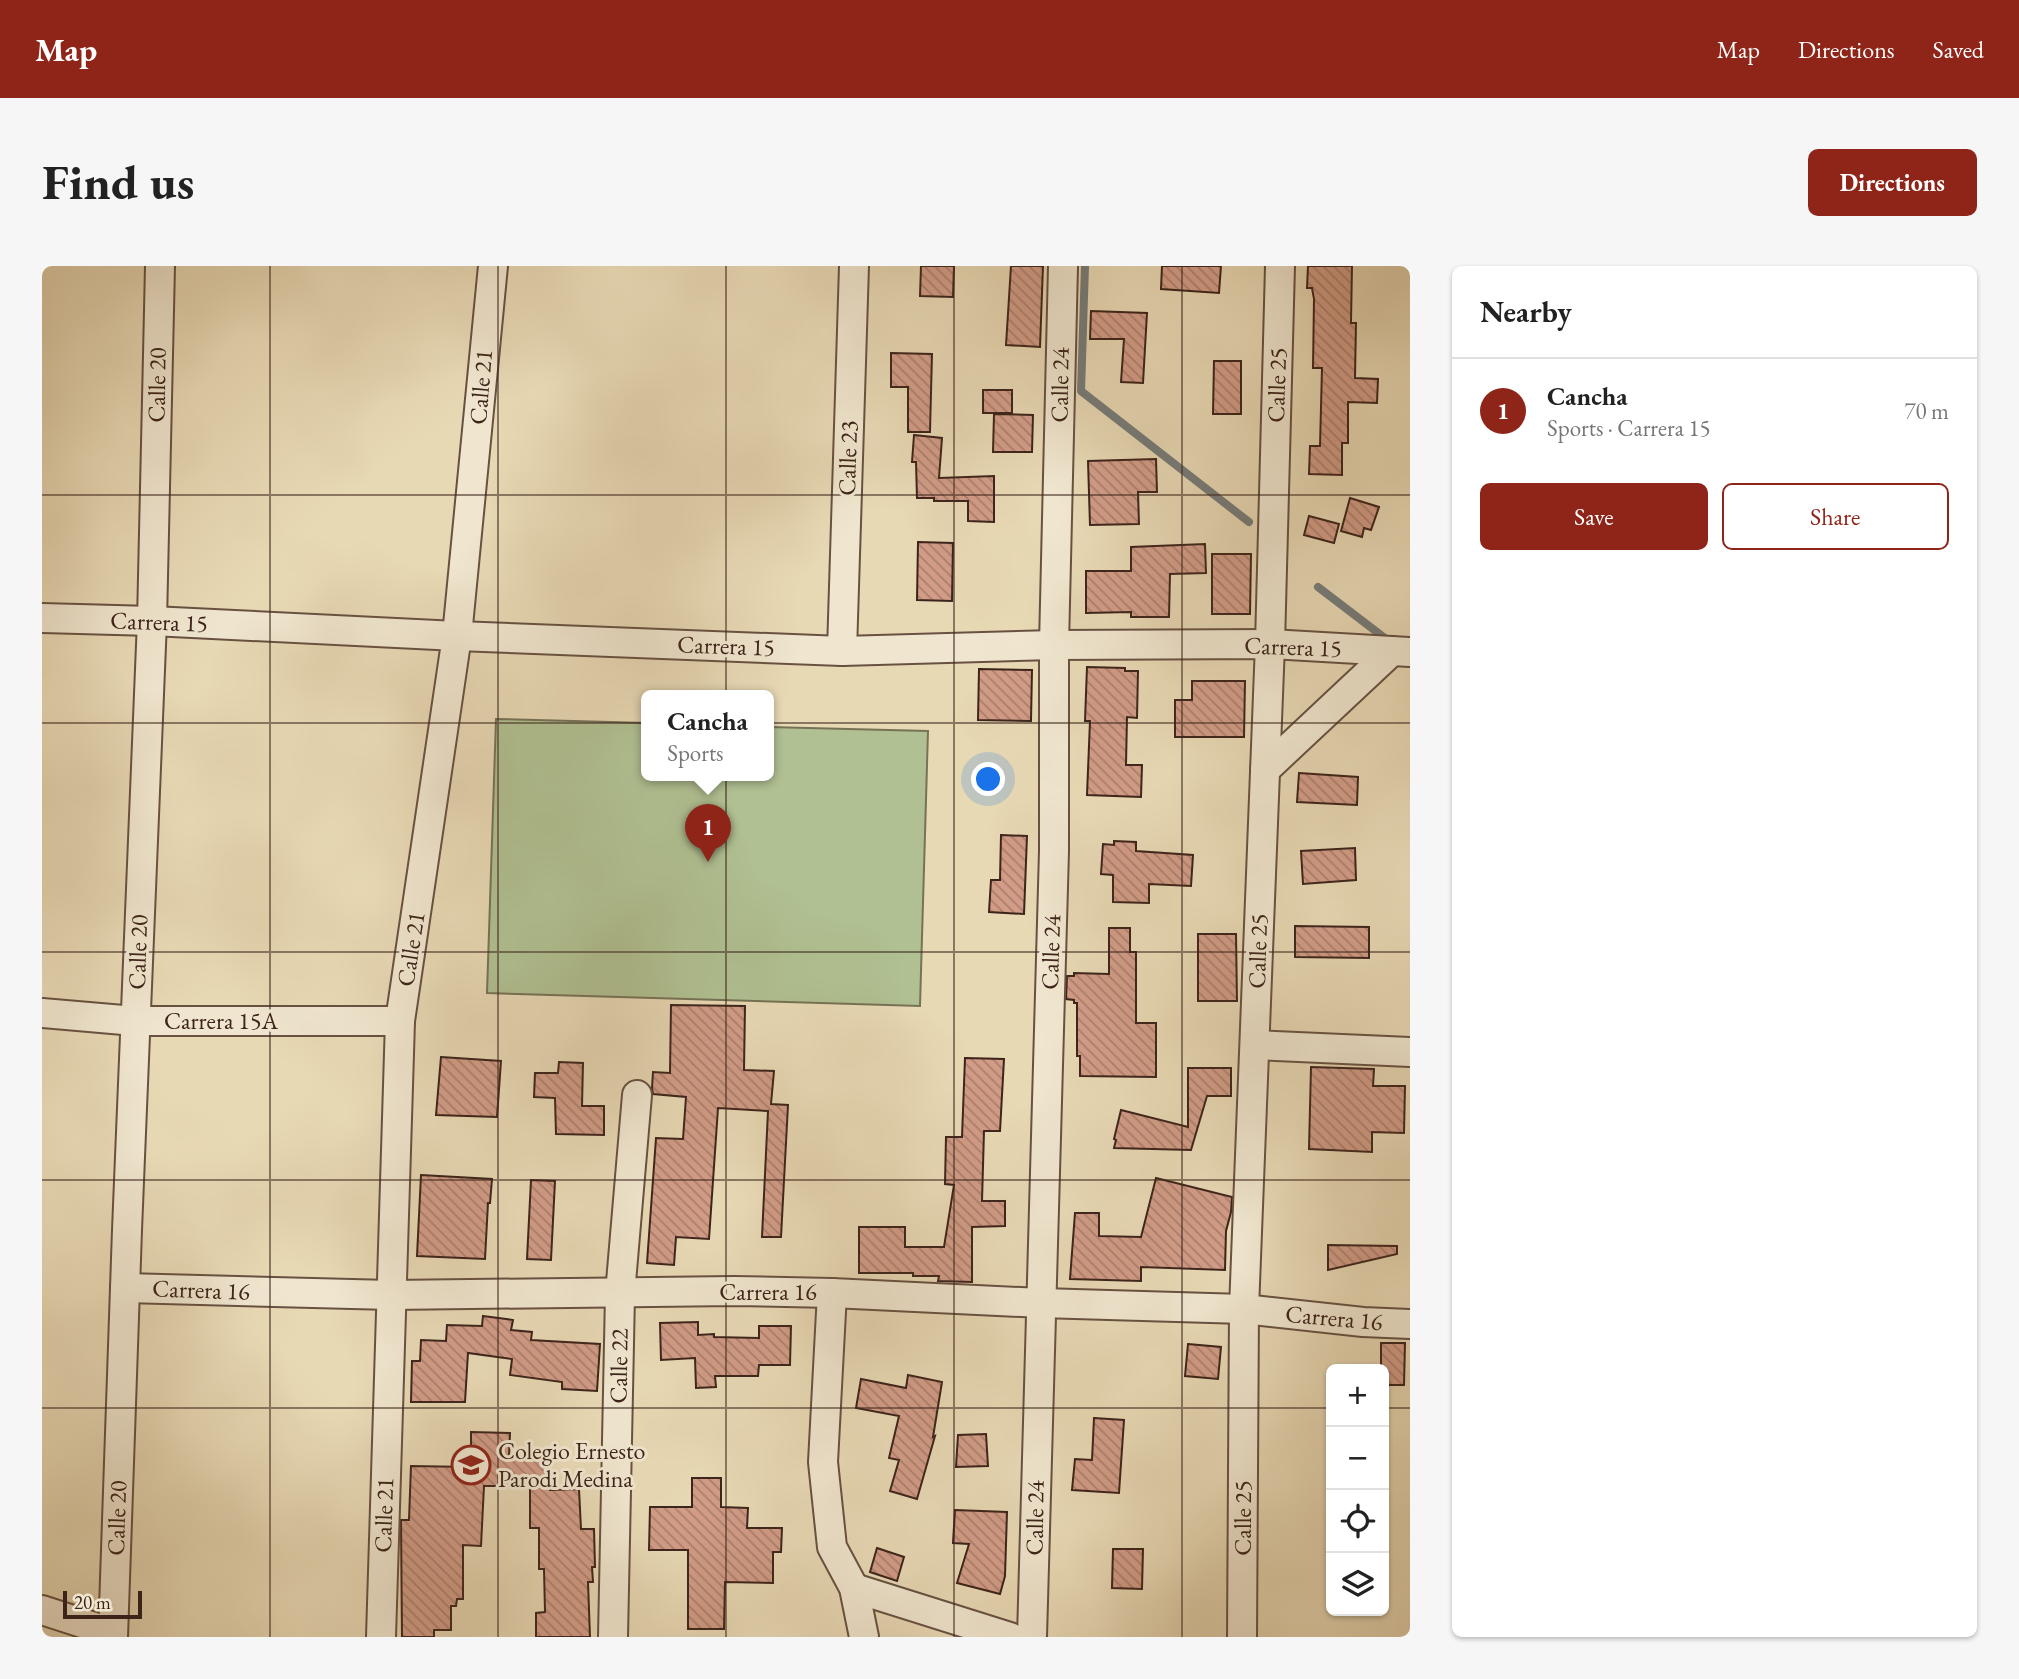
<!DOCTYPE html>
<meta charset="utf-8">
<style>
body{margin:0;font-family:"EB Garamond",serif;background:#f6f6f6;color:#222}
.controls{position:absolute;right:21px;bottom:21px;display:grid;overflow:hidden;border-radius:10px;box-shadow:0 2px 5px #0004}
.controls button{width:63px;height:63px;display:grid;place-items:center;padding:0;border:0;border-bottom:2px solid #e0e0e0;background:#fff;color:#222;font:35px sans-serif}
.scale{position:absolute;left:21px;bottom:18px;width:79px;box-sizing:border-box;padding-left:7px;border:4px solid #3d241b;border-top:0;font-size:19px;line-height:24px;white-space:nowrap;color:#3d241b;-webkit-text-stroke:5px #f0e6cf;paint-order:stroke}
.you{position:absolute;left:947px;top:514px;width:24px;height:24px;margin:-18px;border:5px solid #fff;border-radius:50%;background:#1a73e8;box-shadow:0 0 0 10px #1a73e833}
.badge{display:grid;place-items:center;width:46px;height:46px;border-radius:50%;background:#8f2418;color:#fff;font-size:23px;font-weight:700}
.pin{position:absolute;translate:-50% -58px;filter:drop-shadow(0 2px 4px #0008)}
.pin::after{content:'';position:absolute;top:37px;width:24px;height:21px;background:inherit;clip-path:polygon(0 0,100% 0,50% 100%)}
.popup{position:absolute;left:599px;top:424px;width:133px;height:91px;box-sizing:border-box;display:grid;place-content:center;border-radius:10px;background:#fff;filter:drop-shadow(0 2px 5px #0005);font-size:23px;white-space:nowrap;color:#767676}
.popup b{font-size:26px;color:#222}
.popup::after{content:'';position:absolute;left:50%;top:100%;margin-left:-14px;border:14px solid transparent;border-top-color:#fff}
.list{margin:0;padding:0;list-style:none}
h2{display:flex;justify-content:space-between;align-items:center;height:91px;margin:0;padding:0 28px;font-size:30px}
h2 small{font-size:23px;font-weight:400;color:#767676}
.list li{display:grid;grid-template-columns:46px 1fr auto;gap:21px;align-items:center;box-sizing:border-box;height:105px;padding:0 28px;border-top:2px solid #e0e0e0}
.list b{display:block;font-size:26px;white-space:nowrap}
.list p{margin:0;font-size:23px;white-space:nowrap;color:#767676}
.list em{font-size:23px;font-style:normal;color:#767676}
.actions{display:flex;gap:14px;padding:21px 28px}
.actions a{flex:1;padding:16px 0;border:2px solid #8f2418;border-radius:10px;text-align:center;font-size:24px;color:#8f2418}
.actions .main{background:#8f2418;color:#fff}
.icon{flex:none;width:38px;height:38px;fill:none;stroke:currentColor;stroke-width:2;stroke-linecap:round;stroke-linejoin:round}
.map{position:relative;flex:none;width:1368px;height:1371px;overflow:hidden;border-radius:10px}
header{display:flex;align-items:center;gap:42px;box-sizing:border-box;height:98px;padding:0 35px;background:#8f2418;color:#fff}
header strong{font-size:33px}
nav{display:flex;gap:38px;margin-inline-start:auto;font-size:24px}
.intro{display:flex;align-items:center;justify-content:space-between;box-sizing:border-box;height:168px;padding:0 42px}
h1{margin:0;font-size:49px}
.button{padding:18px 32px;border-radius:10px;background:#8f2418;color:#fff;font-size:24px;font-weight:700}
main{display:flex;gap:42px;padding:0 42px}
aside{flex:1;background:#fff;border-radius:10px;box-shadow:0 2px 5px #0004}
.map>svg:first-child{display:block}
.pitch{fill:#b0c092;stroke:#767256;stroke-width:2}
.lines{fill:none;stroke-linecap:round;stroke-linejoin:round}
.stream{stroke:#767c7a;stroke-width:8}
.building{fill:url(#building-back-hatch);stroke:#3d241b;stroke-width:2}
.minor-casing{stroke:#685142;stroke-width:32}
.minor{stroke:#f0e6cf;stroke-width:28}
.grid{fill:none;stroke:#3d241b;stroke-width:2;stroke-opacity:0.55}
.labels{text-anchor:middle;stroke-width:6;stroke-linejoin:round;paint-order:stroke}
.street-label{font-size:24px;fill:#3d241b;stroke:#f0e6cf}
.poi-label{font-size:24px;fill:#3d241b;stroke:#f0e6cf;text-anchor:start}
</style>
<header>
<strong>Map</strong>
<nav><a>Map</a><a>Directions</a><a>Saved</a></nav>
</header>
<div class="intro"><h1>Find us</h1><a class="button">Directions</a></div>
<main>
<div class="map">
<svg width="1368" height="1371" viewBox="0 0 1368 1371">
<defs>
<pattern id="building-back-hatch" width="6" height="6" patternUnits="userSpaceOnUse" patternTransform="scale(1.75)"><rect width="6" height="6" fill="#d29c87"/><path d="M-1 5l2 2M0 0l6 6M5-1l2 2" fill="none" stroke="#ac7f6e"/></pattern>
</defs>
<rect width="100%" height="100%" fill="#e8d9b5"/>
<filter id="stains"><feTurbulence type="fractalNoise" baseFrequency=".00286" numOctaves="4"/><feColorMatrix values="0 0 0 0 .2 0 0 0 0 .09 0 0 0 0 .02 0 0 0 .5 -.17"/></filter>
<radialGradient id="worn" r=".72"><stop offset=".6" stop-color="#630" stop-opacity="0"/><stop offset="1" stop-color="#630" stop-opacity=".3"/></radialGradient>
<!-- pitch -->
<polygon class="pitch" points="454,453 605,457 605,510 727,510 727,461 886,465 878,740 445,727"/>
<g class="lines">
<!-- stream -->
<g class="stream">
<polyline points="1043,0 1039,125 1207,256"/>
<polyline points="1276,321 1348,376"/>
</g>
</g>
<!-- building -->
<g class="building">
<polygon points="879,0 912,0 911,31 878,30"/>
<polygon points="969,0 1001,0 998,81 964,79"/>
<polygon points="1120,0 1179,0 1177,27 1119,23"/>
<polygon points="1266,0 1310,0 1309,57 1314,57 1313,112 1336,113 1335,137 1306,136 1306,177 1300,177 1300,209 1267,208 1268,180 1278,180 1280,102 1271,102 1272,33 1270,22 1265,22"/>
<polygon points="1049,45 1105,47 1101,117 1079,116 1082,73 1048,73"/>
<polygon points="849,87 890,88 888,166 866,166 866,121 849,121"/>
<polygon points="1172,95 1199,95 1199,148 1171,148"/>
<rect x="941" y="124" width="29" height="23"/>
<polygon points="952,148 991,149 990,186 951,186"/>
<polygon points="872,169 900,172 897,212 952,210 952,256 926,255 926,235 892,235 892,232 875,232 874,196 870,196"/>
<polygon points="1114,193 1115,226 1096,226 1097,258 1048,259 1046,195"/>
<polygon points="1308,232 1337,241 1329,264 1322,262 1320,271 1299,265"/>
<polygon points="1267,250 1297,258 1292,277 1262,269"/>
<polygon points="876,276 911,277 910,335 875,334"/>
<polygon points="1163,278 1164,307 1128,308 1127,351 1089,351 1089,346 1044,347 1044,305 1089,305 1089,281"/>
<polygon points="1170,288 1209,288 1208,348 1170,348"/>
<polygon points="1045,401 1083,402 1083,405 1096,405 1095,452 1085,451 1084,499 1100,499 1099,531 1045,529 1048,455 1043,455"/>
<polygon points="937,403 990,404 989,455 936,454"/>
<polygon points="1150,415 1203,415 1202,471 1133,471 1133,434 1150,434"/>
<polygon points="1257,507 1316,511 1315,539 1255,536"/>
<polygon points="959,569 985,570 982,648 947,646 949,614 958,614"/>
<polygon points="1072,575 1094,576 1094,585 1151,589 1149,620 1107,618 1107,637 1071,636 1071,609 1059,608 1061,578 1072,579"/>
<polygon points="1313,582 1314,614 1261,618 1259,585"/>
<polygon points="1253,660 1327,661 1327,692 1253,691"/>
<polygon points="1067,662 1088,662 1088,686 1094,686 1094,757 1114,757 1114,811 1038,810 1038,790 1035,790 1035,737 1032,737 1032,734 1024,733 1025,710 1032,710 1032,707 1067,708"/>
<polygon points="1156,668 1194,668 1195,735 1156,735"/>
<polygon points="629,739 703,740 702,804 732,805 729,838 746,839 739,971 720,971 726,845 676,842 667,973 634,971 632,999 605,997 614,872 641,873 644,831 611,828 610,822 611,806 628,807"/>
<polygon points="399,791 459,795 455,851 394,849"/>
<polygon points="923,792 962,793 958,865 942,865 940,935 963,935 963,960 930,961 930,1016 896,1015 897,1010 871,1010 871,1007 817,1007 817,961 863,961 863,981 902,981 912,919 903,918 904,871 920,871"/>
<polygon points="517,796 541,797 540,840 562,840 562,869 514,868 513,832 492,831 493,807 516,807"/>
<polygon points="1269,801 1332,803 1331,820 1363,820 1362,867 1330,866 1330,886 1267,883"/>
<polygon points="1146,802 1189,802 1189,830 1165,830 1149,884 1072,882 1074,874 1072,873 1079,844 1146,861"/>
<polygon points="379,909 450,913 448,937 446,937 443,993 375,990"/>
<polygon points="1114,912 1190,931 1189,946 1184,965 1183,1004 1099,1001 1099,1015 1028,1013 1033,947 1057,947 1057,970 1099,971"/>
<polygon points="489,914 513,915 509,994 485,993"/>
<polygon points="1286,979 1355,980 1355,988 1286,1004"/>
<polygon points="441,1050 471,1054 469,1064 490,1066 489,1074 558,1078 555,1125 520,1123 520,1116 468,1109 470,1093 426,1087 423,1136 369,1136 370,1095 378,1095 379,1074 404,1075 405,1059 440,1060"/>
<polygon points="656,1056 656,1069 672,1068 672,1071 717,1072 717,1060 749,1060 748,1099 717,1099 716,1110 673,1110 674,1121 654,1122 653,1092 619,1094 618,1057"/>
<polygon points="1339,1077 1363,1077 1362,1119 1342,1119 1342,1103 1339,1103"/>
<polygon points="1146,1078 1179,1081 1176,1113 1143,1110"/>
<polygon points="866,1109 900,1116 891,1171 893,1170 875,1233 848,1225 857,1194 847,1192 857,1150 814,1142 819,1113 864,1122"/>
<polygon points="1052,1152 1082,1154 1077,1227 1030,1224 1033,1193 1050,1194"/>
<polygon points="429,1166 468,1167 467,1191 508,1191 508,1224 537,1223 539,1263 552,1263 553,1301 550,1301 551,1316 546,1316 548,1371 494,1371 494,1347 503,1346 502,1303 497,1303 497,1262 488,1262 488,1220 442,1220 439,1280 421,1279 421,1333 415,1333 414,1340 409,1340 409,1364 392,1364 392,1371 360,1371 359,1254 367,1254 369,1200 429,1201"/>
<polygon points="944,1168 946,1200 914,1201 916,1169"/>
<polygon points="650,1212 679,1212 679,1241 706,1242 705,1262 740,1262 739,1286 731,1286 731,1317 683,1316 682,1363 646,1363 646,1284 607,1284 608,1241 650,1241"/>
<polygon points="913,1244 965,1246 963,1310 958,1328 915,1317 927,1278 911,1277"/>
<polygon points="835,1282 862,1291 855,1315 828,1306"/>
<polygon points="1071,1283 1101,1283 1100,1323 1070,1322"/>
</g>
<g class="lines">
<defs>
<g id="minor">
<polyline points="0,352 110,355 415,370 800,385 1012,379 1228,378 1368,386"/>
<polyline points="800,385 812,0"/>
<polyline points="1223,504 1350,385"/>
<polyline points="0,747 93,755 358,755"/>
<polyline points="1213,779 1368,786"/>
<polyline points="83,1022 349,1029 692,1025 790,1027 999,1037 1202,1043 1321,1056 1368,1058"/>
<polyline points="790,1027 781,1196 790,1281 812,1322 822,1371"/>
<polyline points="812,1322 968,1371"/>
<polyline points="0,1344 71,1367"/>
<polyline points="71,1371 85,964 110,355 118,0"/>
<polyline points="339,1371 358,755 415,370 451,0"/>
<polyline points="571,1371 578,1028 595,829"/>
<polyline points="990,1371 1012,585 1012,379 1021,0"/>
<polyline points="1200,1371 1202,1043 1228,378 1238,0"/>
</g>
</defs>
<!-- minor casing -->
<use href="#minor" class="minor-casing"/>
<!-- minor -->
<use href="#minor" class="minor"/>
</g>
<!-- grid -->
<path class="grid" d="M228,0V1371M456,0V1371M684,0V1371M912,0V1371M1140,0V1371M0,229H1368M0,457H1368M0,686H1368M0,914H1368M0,1142H1289M1342,1142H1368"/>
<!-- icons -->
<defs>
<symbol id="school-ring" viewBox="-11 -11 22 22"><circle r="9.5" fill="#f0e6cf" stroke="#8f2418" stroke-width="1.5"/><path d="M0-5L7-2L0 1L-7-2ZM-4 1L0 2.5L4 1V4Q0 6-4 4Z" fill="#8f2418"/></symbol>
</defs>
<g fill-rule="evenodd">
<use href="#school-ring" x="407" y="1177" width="44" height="44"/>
</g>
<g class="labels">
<!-- street labels -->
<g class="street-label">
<text transform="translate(115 119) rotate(-89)" y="8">Calle 20</text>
<text transform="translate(1018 119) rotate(-89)" y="8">Calle 24</text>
<text transform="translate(1235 119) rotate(-88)" y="8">Calle 25</text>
<text transform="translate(439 121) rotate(-85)" y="8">Calle 21</text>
<text transform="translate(806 192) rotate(-88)" y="8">Calle 23</text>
<text transform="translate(117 356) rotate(2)" y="8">Carrera 15</text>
<text transform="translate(684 380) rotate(2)" y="8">Carrera 15</text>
<text transform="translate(1251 381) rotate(2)" y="8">Carrera 15</text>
<text transform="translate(369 683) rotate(-81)" y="8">Calle 21</text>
<text transform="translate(1216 685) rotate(-88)" y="8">Calle 25</text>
<text transform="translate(96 686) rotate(-88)" y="8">Calle 20</text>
<text transform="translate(1009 686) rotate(-88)" y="8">Calle 24</text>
<text x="179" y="763">Carrera 15A</text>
<text transform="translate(159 1024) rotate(2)" y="8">Carrera 16</text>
<text x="726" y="1034">Carrera 16</text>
<text transform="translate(1292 1052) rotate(5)" y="8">Carrera 16</text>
<text transform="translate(577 1100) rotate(-89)" y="8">Calle 22</text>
<text transform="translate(342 1249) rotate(-88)" y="8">Calle 21</text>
<text transform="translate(75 1252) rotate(-88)" y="8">Calle 20</text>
<text transform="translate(993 1252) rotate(-89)" y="8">Calle 24</text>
<text transform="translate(1201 1252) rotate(-90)" y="8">Calle 25</text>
</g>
<!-- poi labels -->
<g class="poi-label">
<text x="456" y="1193">Colegio Ernesto<tspan x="456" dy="28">Parodi Medina</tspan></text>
</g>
</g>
<rect width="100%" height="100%" filter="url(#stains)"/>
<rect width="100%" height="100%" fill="url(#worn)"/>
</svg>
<div class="controls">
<button>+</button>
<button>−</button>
<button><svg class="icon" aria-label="locate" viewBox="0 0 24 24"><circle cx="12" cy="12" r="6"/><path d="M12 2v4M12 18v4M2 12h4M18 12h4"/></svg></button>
<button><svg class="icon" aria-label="layers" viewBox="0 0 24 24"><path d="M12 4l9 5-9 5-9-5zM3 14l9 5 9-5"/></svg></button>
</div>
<div class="scale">20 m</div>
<div class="you"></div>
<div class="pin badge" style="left:666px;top:596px">1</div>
<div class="popup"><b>Cancha</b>Sports</div>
</div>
<aside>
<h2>Nearby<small></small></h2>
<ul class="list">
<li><span class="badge">1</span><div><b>Cancha</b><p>Sports · Carrera 15</p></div><em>70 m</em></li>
</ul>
<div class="actions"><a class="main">Save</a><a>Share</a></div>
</aside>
</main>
